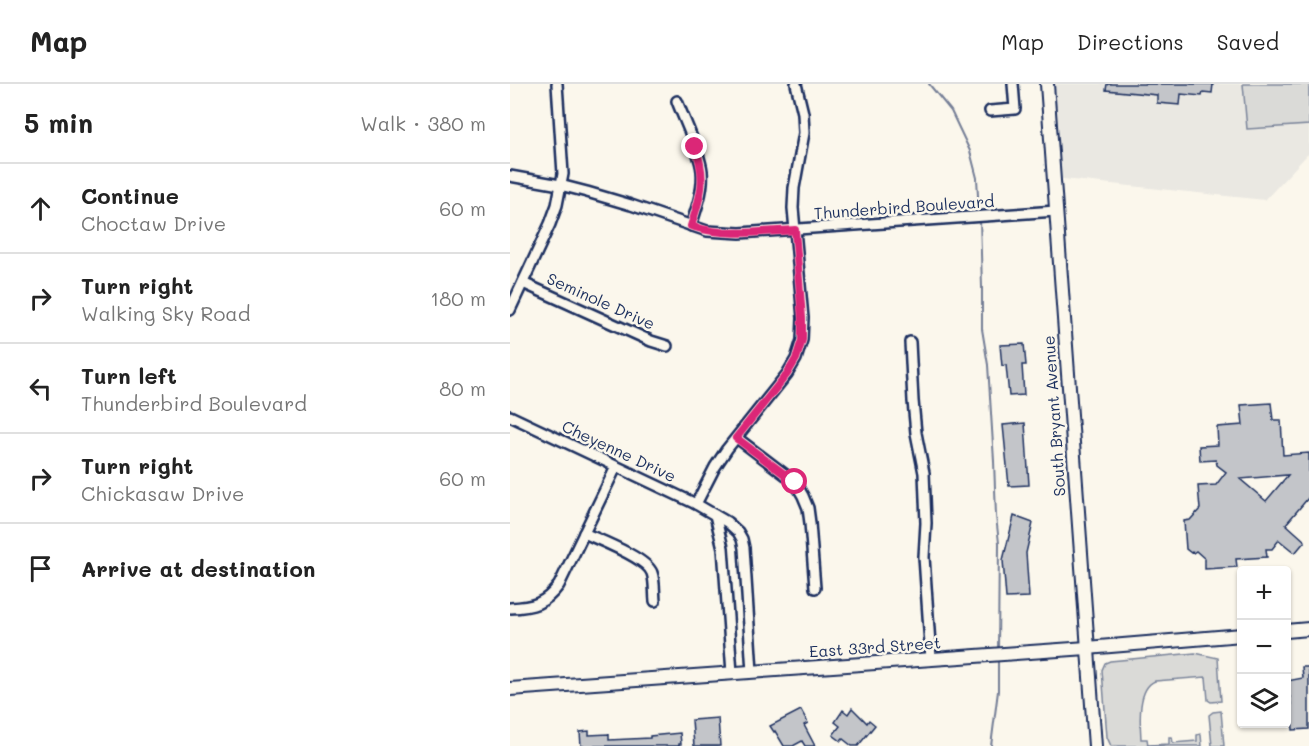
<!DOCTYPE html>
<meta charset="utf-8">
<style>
body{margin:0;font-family:Mali,sans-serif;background:#f2f2f2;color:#222}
.controls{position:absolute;right:18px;bottom:18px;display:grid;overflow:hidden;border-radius:6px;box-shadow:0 2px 4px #0004}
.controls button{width:54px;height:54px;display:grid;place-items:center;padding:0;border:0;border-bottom:2px solid #e0e0e0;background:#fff;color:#222;font:30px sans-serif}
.stop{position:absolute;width:18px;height:18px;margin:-14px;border:4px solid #db2777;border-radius:50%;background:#fff}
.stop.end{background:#db2777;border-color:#fff;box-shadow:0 2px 6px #0008}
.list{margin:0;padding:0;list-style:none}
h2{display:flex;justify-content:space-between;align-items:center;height:78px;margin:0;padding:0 24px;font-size:26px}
h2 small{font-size:20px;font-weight:400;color:#767676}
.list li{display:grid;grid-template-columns:39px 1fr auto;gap:18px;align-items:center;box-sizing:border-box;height:90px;padding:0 24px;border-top:2px solid #e0e0e0}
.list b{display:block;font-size:22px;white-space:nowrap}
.list p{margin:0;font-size:20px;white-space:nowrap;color:#767676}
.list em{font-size:20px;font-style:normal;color:#767676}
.icon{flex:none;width:33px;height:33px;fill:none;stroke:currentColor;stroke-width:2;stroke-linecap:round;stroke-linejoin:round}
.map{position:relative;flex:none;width:799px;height:662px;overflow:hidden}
header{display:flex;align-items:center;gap:36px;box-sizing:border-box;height:84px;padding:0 30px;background:#fff;border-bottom:2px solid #e0e0e0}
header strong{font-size:28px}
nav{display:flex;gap:33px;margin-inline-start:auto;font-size:21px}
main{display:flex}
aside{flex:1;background:#fff}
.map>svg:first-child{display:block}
.built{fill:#eae8e2}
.green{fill:#dadad7;stroke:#7a849a;stroke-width:1.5}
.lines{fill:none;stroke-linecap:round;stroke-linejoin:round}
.stream{stroke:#747e96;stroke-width:2}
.building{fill:#c3c5c9;stroke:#1b2f5e;stroke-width:1.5;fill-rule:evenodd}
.street-casing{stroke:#1b2f5e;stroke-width:14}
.secondary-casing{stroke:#1b2f5e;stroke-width:16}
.street{stroke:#fbf7ec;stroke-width:9}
.secondary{stroke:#fbf7ec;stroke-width:12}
.route{stroke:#db2777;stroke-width:8}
.labels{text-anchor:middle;stroke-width:5;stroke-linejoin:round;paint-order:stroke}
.street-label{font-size:16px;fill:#1b2f5e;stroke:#fbf7ec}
</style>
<header>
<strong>Map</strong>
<nav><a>Map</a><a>Directions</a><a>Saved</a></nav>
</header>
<main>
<aside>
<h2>5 min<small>Walk · 380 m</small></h2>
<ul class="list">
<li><svg class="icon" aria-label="ahead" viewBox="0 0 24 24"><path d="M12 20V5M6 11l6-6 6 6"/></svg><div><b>Continue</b><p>Choctaw Drive</p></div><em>60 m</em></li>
<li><svg class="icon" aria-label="right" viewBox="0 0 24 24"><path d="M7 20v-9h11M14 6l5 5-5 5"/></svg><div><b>Turn right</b><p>Walking Sky Road</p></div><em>180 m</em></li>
<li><svg class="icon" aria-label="left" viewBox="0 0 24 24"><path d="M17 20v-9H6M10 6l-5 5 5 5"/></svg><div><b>Turn left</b><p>Thunderbird Boulevard</p></div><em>80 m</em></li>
<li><svg class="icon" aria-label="right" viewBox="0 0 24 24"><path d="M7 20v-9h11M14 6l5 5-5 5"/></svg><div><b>Turn right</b><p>Chickasaw Drive</p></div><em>60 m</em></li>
<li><svg class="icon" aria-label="arrive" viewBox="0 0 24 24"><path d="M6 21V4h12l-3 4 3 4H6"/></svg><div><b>Arrive at destination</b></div></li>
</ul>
</aside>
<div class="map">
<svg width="799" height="662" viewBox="0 0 799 662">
<rect width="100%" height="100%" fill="#fbf7ec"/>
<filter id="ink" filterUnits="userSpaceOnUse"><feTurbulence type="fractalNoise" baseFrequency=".0167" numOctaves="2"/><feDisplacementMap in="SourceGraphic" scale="12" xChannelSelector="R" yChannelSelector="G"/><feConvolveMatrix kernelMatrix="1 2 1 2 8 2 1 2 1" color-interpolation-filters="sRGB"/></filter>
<g filter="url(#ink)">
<!-- built -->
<polygon class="built" points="537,0 799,0 799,70 797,71 755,116 544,94"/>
<!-- green -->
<g class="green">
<polygon points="733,0 799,0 799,41 737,45"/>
<path d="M685,569L708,574L711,617L701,618L698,616L696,593L645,597C627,604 630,639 631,655H637L638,661L659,660V653H662L663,659L687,657V651L690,650L691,651L692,662H601L597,653L592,586L595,579L600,577Z"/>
<polygon points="711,627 714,662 702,662 699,631 703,628"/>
</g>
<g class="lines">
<!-- stream -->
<g class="stream">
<polyline points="419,0 441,27 460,67 467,94 469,130"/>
<polyline points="470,135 472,203 472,245 478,281 484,377 486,432 489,459 488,567"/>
<polyline points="481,662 488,607 488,575"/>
</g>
</g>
<!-- building -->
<g class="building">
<polygon points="597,0 703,0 702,9 693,8 692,12 671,10 670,21 647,19 647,11 596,6"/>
<polygon points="514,260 516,281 512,281 514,311 499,312 496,281 492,282 490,261"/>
<path d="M761,319L763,336H771L773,371L799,369V413L776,440L795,457L785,469L769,456L762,465H756L757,473L726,475L727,483L695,485V475L686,467L683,469L682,468L681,469L676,465L674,437L680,436L690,425L688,402L706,401L716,388L707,381L706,376L690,377L689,362L708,361L707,343L733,341L731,321ZM778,391L756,417L730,395Z"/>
<polygon points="515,339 519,401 499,402 493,341"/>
<polygon points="504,432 523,439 516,469 519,513 496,514 493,476"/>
<polygon points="792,583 799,583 799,645 783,646 780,613 777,613 777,597 793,594"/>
<polygon points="342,624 357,639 359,636 365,641 348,662 342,662 333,655 331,657 323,651 330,642 325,638 333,626 338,630"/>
<polygon points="291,626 298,639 294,641 305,662 295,662 292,657 283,662 274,662 265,647 264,648 260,642"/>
<polygon points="208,634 210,662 184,662 182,636"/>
<polygon points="79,647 79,651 99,650 99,656 140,654 140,652 170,649 171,660 169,660 169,662 71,662 70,648"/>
</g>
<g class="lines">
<defs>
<g id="street">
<path d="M167,17C174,36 190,68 192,87C194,106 186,125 181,142"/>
<polyline points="480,27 505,25 503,0"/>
<polyline points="0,92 50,101 77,108 121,121 197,147 230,149 546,127"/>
<polyline points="13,199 141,257 157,262"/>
<polyline points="0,226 40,140 47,121 53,90 47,0"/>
<polyline points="400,258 403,317 406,349 414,389 416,439 414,473 421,575"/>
<polyline points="0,332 186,420 217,438 228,448 232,455 234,464 242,588"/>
<polyline points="227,354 285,398 293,412 298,424 300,439 305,504"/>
<polyline points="186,420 205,383 217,365 277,290 286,275 292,256 293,234 283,124 284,104 294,49 293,29 286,0"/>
<polyline points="205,431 213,464 222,589"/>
<path d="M74,449C89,456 137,474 142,489C145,497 144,508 145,517"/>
<path d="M0,524C23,523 35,520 49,501L106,383"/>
</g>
<g id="secondary">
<polyline points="537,0 585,662"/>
<polyline points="776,547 799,545"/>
<polyline points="0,605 577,564 732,551"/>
</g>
</defs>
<!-- street casing -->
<use href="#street" class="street-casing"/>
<!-- secondary casing -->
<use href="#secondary" class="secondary-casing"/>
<!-- street -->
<use href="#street" class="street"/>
<!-- secondary -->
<use href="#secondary" class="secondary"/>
</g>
</g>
<g class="lines" filter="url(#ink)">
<!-- route -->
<path class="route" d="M185,63C197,94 191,112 181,142C215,153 250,148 285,146L292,234V256L286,275L277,290L226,354L285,398"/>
</g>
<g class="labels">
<!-- street labels -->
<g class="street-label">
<text transform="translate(394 123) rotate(-4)" y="6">Thunderbird Boulevard</text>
<text transform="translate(91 217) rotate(24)" y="6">Seminole Drive</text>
<text transform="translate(544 332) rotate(-94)" y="6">South Bryant Avenue</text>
<text transform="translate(109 367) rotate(25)" y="6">Cheyenne Drive</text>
<text transform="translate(365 563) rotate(-4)" y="6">East 33rd Street</text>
</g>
</g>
</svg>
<div class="controls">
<button>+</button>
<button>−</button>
<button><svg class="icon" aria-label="layers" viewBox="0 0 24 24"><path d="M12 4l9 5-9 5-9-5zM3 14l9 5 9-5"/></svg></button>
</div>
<div class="stop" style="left:285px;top:398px"></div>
<div class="stop end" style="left:185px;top:63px"></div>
</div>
</main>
